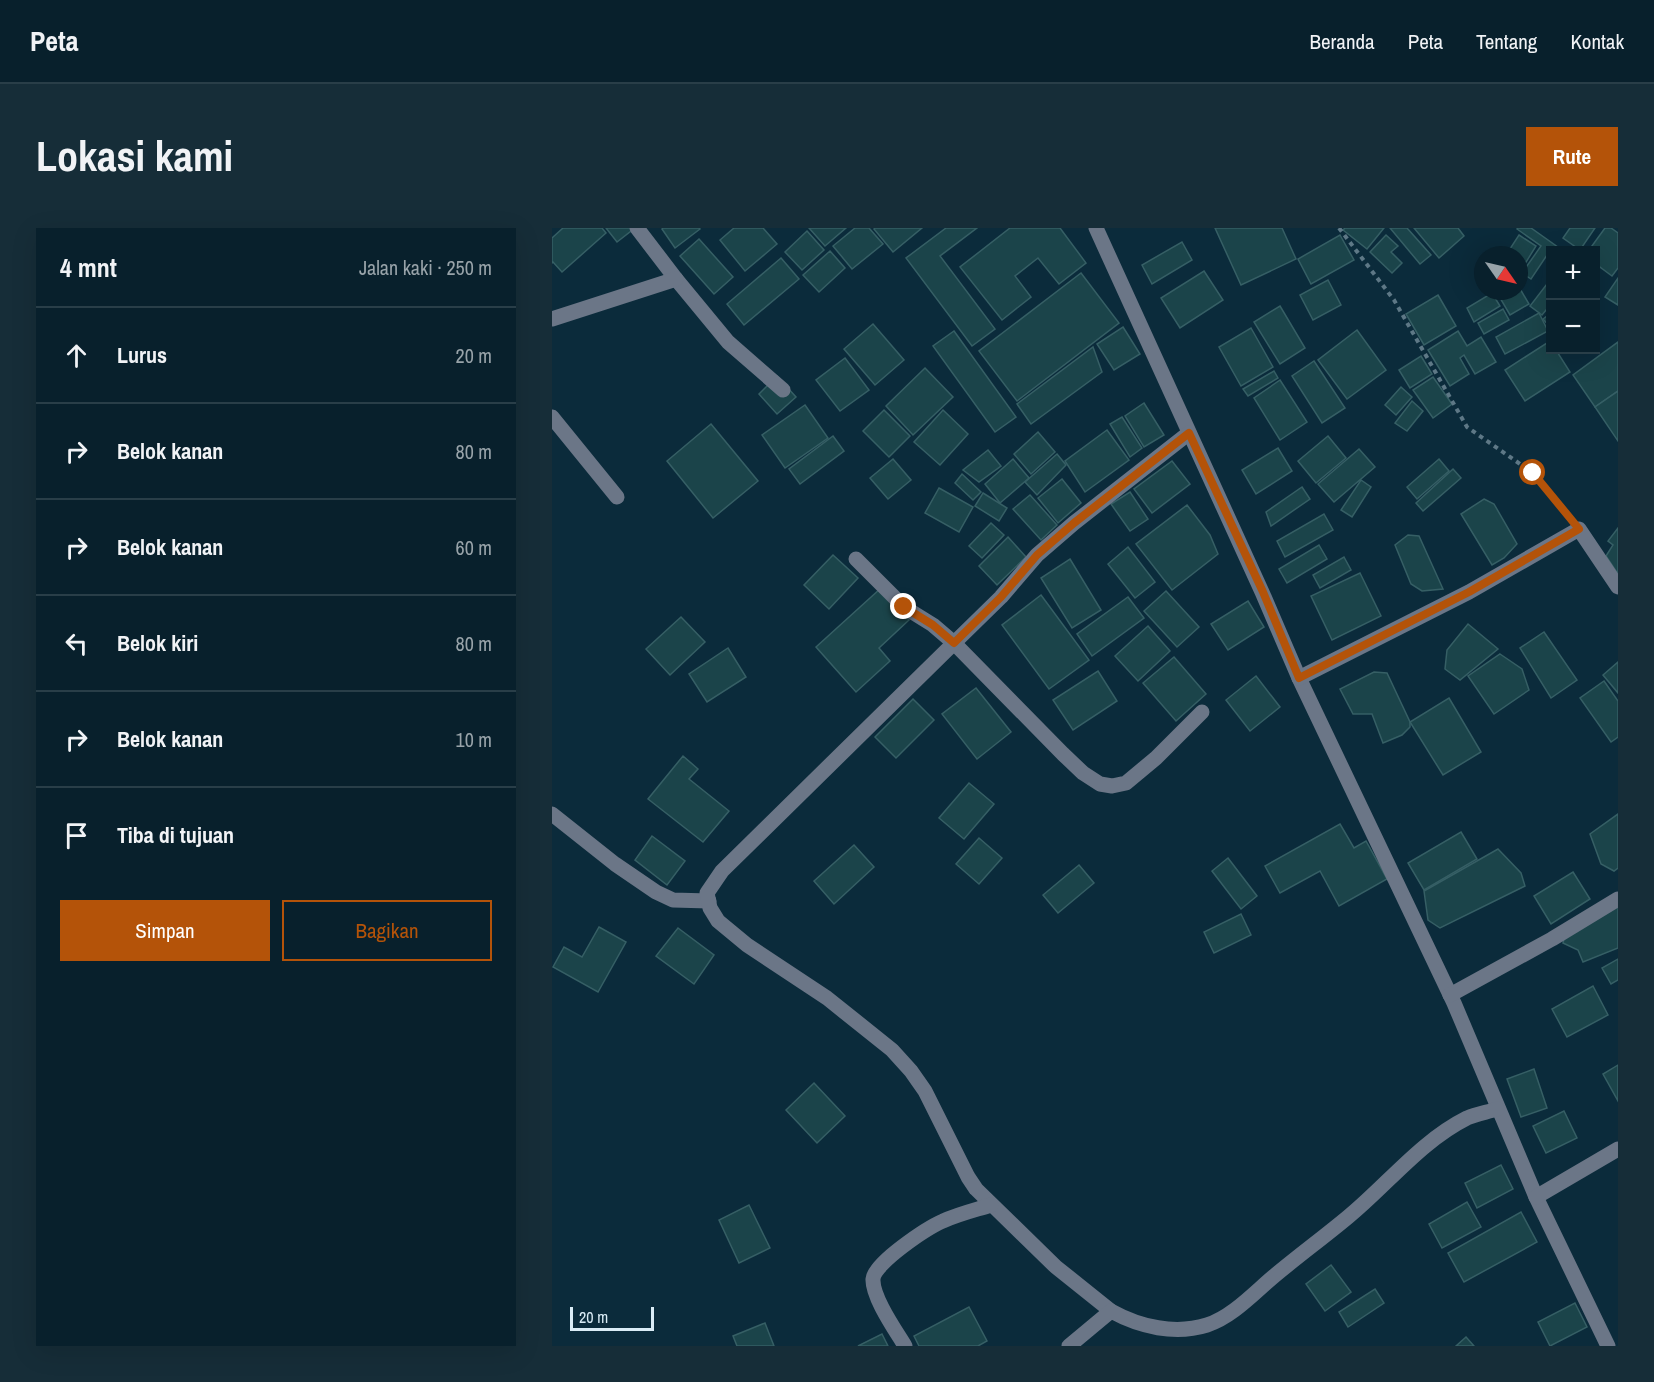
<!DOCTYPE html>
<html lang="id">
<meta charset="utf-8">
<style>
body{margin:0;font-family:"Archivo Narrow",sans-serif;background:#162d38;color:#f1f3f6}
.controls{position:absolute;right:18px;top:18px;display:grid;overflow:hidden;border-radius:0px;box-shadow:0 6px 24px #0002}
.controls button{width:54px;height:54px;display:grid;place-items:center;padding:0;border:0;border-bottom:2px solid #293e48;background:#08202c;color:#f1f3f6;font:30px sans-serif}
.compass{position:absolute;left:922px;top:18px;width:54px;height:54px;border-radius:50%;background:#08202c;box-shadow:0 6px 24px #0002;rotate:124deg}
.scale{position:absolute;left:18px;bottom:15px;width:84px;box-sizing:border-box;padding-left:6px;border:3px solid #daecf6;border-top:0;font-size:16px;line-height:21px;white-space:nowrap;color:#daecf6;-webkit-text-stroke:4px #0b2b3b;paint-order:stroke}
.stop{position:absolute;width:18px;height:18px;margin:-14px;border:4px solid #b45309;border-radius:50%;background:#fff}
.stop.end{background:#b45309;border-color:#fff;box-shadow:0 2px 6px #0008}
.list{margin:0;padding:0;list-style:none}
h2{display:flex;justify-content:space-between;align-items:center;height:78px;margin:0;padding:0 24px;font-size:26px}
h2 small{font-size:20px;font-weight:400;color:#98a3a9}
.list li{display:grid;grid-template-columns:39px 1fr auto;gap:18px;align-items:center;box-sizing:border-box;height:96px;padding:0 24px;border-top:2px solid #293e48}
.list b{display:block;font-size:22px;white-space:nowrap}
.list em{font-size:20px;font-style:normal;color:#98a3a9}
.actions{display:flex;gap:12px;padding:18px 24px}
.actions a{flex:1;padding:14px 0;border:2px solid #b45309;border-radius:0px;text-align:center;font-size:21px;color:#b45309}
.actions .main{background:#b45309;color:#fff}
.icon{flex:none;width:33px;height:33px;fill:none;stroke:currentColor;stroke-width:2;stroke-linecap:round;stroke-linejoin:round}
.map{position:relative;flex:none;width:1066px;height:1118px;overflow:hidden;border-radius:0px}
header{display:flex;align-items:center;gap:36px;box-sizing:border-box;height:84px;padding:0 30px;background:#08202c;border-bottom:2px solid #293e48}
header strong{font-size:28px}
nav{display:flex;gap:33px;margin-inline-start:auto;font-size:21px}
.intro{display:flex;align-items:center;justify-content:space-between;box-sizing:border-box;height:144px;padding:0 36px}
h1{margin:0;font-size:42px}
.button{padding:15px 27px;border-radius:0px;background:#b45309;color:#fff;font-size:21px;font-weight:700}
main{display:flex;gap:36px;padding:0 36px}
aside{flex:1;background:#08202c;border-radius:0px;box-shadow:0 6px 24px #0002}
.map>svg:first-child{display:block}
.building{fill:#1b444a;stroke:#365f65;stroke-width:1.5}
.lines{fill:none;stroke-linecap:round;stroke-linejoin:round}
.path{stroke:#5e7886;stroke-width:4;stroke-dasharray:4.5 4.5;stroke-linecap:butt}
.minor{stroke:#6b7687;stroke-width:15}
.route{stroke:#b45309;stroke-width:8}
</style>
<header>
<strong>Peta</strong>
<nav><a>Beranda</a><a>Peta</a><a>Tentang</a><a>Kontak</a></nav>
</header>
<div class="intro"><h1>Lokasi kami</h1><a class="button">Rute</a></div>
<main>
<aside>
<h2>4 mnt<small>Jalan kaki · 250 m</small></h2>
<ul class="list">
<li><svg class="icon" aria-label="ahead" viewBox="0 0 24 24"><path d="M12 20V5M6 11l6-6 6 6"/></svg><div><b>Lurus</b></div><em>20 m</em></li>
<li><svg class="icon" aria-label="right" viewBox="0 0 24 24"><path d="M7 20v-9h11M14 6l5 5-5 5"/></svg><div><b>Belok kanan</b></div><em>80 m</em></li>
<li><svg class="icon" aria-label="right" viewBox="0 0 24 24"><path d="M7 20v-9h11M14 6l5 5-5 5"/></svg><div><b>Belok kanan</b></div><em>60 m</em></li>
<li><svg class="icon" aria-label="left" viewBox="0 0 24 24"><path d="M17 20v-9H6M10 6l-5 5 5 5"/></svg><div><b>Belok kiri</b></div><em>80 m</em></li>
<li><svg class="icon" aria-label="right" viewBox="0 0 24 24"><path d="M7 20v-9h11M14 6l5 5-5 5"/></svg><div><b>Belok kanan</b></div><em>10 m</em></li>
<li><svg class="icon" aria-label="arrive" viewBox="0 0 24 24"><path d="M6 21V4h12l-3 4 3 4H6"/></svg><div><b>Tiba di tujuan</b></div></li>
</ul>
<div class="actions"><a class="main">Simpan</a><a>Bagikan</a></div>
</aside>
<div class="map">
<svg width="1066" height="1118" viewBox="0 0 1066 1118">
<rect width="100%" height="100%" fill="#0b2b3b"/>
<!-- building -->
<g class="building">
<polygon points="11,0 50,0 54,5 10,44 1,34 0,35 0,10"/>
<polygon points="54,0 83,0 65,14"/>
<polygon points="111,0 147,0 148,1 123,20 110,1"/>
<polygon points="182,0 211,0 225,16 193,43 168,12"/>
<polygon points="257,0 294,0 273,18"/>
<polygon points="303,0 317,0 331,16 300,41 281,18"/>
<polygon points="323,0 370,0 341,24 322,1"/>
<polygon points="394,0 425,0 388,28 443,101 420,118 354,30"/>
<polygon points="458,0 508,0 534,35 507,56 486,30 463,48 479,69 450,92 408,39"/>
<polygon points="663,0 730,0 744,31 689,57"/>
<polygon points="793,0 832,0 815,21 791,2"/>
<polygon points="838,0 855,0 879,27 868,36"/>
<polygon points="862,0 906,0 912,8 887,30"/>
<polygon points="966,0 979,0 1010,22 999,22 999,30 995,27 979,51 970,45 989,18 965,1"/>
<polygon points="1018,0 1043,0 1028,22 1011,10"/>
<polygon points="1053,0 1059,0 1066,5 1066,40 1060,48 1044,36 1044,22 1037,22"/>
<polygon points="255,3 272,22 250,42 233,24"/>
<polygon points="788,7 802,32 759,56 746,31"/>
<polygon points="834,7 846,18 839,24 850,35 840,45 818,24"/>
<polygon points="967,7 984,18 971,39 967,36 967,27 954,27"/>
<polygon points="147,11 181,49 162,66 128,28"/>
<polygon points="630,14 640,32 600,56 590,37"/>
<polygon points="278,23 293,40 267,64 251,47"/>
<polygon points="229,30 247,51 192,97 175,76"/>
<polygon points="652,43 671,72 628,100 609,70"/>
<polygon points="529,45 567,95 465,173 427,123"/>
<polygon points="1066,50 1066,77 1053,69"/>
<polygon points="776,52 789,77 761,92 748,67"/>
<polygon points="998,52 999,76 990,87 978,78"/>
<polygon points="967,59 977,76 958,87 944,63 967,63"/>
<polygon points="940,65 948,78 922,94 915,80"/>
<polygon points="886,67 904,98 872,117 854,86"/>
<polygon points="728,78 753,120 728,136 702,94"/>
<polygon points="951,81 957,92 932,106 926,95"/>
<polygon points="987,85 996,103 953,126 944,109"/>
<polygon points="999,85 999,100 991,91"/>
<polygon points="321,96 352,132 323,157 292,121"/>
<polygon points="571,99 588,126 562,142 545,116"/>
<polygon points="699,100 721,139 689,158 667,119"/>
<polygon points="805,102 834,142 795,171 766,132"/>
<polygon points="402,103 464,189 443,204 381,118"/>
<polygon points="906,103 915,118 929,109 944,134 923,146 912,127 908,130 917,146 898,158 876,122"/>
<polygon points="998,113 999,122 1004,122 1018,144 973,173 953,142"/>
<polygon points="1066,114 1066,163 1043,179 1021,147"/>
<polygon points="541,119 550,144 479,196 465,176"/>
<polygon points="869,128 880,146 858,160 847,142"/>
<polygon points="293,130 317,162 288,183 264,152"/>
<polygon points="762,133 793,180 770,195 740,148"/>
<polygon points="373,140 401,169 361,207 334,178"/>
<polygon points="722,143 726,150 696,168 691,161"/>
<polygon points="225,148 244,169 225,186 207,166"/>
<polygon points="881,149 900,176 881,190 861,162"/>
<polygon points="728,152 755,194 728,212 702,170"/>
<polygon points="849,159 860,169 844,187 833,177"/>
<polygon points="1066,163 1066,213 1043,179"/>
<polygon points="860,173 871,183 855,203 843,195"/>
<polygon points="592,175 612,207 592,219 573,188"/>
<polygon points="253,177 276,210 233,240 210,207"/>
<polygon points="332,182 358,208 337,229 311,203"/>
<polygon points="391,182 416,206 388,237 362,214"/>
<polygon points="570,189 590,220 578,229 558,196"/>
<polygon points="159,196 206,253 161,290 115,233"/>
<polygon points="555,202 577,232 533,264 513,233"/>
<polygon points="486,204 503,224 479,246 462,226"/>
<polygon points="281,208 292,223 248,256 237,241"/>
<polygon points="776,208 794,230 764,255 746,233"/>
<polygon points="726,220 740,243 704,266 690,242"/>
<polygon points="807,221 823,239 782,274 766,256"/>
<polygon points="436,222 449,238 427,254 411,242"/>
<polygon points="505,226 514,237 485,267 473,254"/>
<polygon points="341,231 359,252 336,271 318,250"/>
<polygon points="461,231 477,250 448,275 433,256"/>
<polygon points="887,231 897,243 865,271 855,259"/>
<polygon points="620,233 638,256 600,285 582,261"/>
<polygon points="901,241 909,250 871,283 864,275"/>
<polygon points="410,246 429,264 421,272 403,255"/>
<polygon points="510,251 529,275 506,295 486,270"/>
<polygon points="809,252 819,259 800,289 789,282"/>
<polygon points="750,259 758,271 719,298 714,284"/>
<polygon points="387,260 421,279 407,304 373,285"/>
<polygon points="578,264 596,291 578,303 559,276"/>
<polygon points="431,265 455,280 447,293 423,278"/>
<polygon points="478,267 505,297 489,312 461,281"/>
<polygon points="932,271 942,276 965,316 952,330 940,337 909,286"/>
<polygon points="635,277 658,307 666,326 620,362 584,316"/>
<polygon points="772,286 781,302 733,329 725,313"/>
<polygon points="439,295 452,307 430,330 417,318"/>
<polygon points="1066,300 1066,346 1054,328 1061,317 1056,313"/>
<polygon points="856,307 867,308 891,361 870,363 859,356 843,317"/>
<polygon points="456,309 474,329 445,357 427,338"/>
<polygon points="767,317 775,331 735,355 727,341"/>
<polygon points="576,319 603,354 583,370 556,336"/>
<polygon points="281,327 306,350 277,381 252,357"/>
<polygon points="792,329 799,342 768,360 761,347"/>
<polygon points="518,331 549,382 520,400 489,350"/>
<polygon points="808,345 829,388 780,412 759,368"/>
<polygon points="329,360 357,392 327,420 338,433 304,464 264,419"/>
<polygon points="614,363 647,399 625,419 592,383"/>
<polygon points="489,367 537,432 497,461 450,397"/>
<polygon points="576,369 592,390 540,428 525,406"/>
<polygon points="696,373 712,399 676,422 659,396"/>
<polygon points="129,389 153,414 118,447 94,421"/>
<polygon points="916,396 946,421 908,452 893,441 895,422"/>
<polygon points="596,398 618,423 586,453 563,428"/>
<polygon points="992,404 1025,452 999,470 968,420"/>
<polygon points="176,420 194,449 155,474 137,446"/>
<polygon points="948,426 970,441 977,462 942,486 916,448"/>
<polygon points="622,429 654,466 624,493 591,455"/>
<polygon points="1066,434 1066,465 1051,447"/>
<polygon points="546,443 565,473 521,502 501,472"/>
<polygon points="822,444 835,445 858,494 858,499 850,507 831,515 820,486 801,486 788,461"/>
<polygon points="704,448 728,479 698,503 674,472"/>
<polygon points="1052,453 1066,473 1066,509 1059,514 1028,470"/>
<polygon points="424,460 459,504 425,531 390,486"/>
<polygon points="897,470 929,524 891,547 858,494"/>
<polygon points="361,471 382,492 344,530 323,509"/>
<polygon points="131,528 146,541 137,551 177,583 151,614 96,571"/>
<polygon points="417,555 442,576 412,611 387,590"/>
<polygon points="1066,586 1066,640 1062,643 1049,636 1038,606"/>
<polygon points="788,596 802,620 814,613 835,651 787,678 768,643 728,665 713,638"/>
<polygon points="909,604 925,631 872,662 856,635"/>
<polygon points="100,608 133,633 115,657 83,632"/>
<polygon points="427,610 450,630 427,656 404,636"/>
<polygon points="302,617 322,639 282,676 262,653"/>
<polygon points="946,621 969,645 973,658 888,700 876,692 872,663"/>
<polygon points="676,630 705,668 689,681 660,643"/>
<polygon points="527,637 542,655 506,685 491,667"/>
<polygon points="1021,644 1038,671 999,696 982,668"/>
<polygon points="1066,672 1066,720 1031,734 1026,722 1011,715 1013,706"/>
<polygon points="689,686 699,707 662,725 652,704"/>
<polygon points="47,699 74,714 46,764 1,739 12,719 30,729"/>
<polygon points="126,700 162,727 142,756 104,728"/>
<polygon points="1066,731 1066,752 1059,756 1050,740"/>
<polygon points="1041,758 1056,787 1015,809 1000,781"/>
<polygon points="1066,837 1066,873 1051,846"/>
<polygon points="982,841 995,880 969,889 955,851"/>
<polygon points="262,855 293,888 265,915 234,882"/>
<polygon points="1012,883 1025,910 994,925 981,898"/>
<polygon points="949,937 961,961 925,980 913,955"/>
<polygon points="915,974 929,999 890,1020 877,996"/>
<polygon points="197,977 218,1020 187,1035 167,992"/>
<polygon points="969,984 985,1014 912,1054 896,1025"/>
<polygon points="779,1037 799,1064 773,1083 754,1056"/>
<polygon points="823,1061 832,1075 796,1099 787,1084"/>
<polygon points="1023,1075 1035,1099 998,1118 986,1094"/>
<polygon points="417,1079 435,1113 426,1118 367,1118 362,1108"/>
<polygon points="213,1095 222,1118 185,1118 181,1108"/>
<polygon points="330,1106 336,1118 306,1118"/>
<polygon points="914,1109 922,1118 904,1118"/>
</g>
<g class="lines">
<!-- path -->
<polyline class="path" points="787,0 842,72 915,199 981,245 1013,284"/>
<!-- minor -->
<g class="minor">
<polyline points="85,0 124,51 176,114 231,162"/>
<polyline points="544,0 710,364 747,450 902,775 984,969 1056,1118"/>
<polyline points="0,91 124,51"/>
<polyline points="0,189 65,269"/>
<polyline points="304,331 352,379 381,397 402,415 511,526 531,545 548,556 560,558 574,555 604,530 650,484"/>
<polyline points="747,450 917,364 1027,301 1066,359"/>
<polyline points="0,586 63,636 104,664 121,672 157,673"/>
<polyline points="898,767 1000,711 1066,671"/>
<polyline points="984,969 1066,921"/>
<polyline points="559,1083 504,1039 424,961 416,949 373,863 359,843 340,822 275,770 195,717 166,693 158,680 155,665 170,643 402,415 449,369 485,327 522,295 637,205"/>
<path d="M353,1118C344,1103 320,1069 321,1051C322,1035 375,1000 391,993C406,986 423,982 439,977"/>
<path d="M517,1118L559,1083C588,1099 623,1107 655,1097C680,1089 702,1065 721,1049C746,1028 772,1009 796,989C835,957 869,913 915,890C924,886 936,884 945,881"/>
</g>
</g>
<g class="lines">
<!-- route -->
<polyline class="route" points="352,379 381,397 402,415 449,369 485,327 522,295 637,205 711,364 747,450 917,364 1027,301 981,245"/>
</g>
</svg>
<div class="controls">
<button>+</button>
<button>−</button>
</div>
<svg class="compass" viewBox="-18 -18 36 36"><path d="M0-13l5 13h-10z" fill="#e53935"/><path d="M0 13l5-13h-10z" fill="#98a3a9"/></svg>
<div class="scale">20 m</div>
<div class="stop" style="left:981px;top:245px"></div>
<div class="stop end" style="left:352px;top:379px"></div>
</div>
</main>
